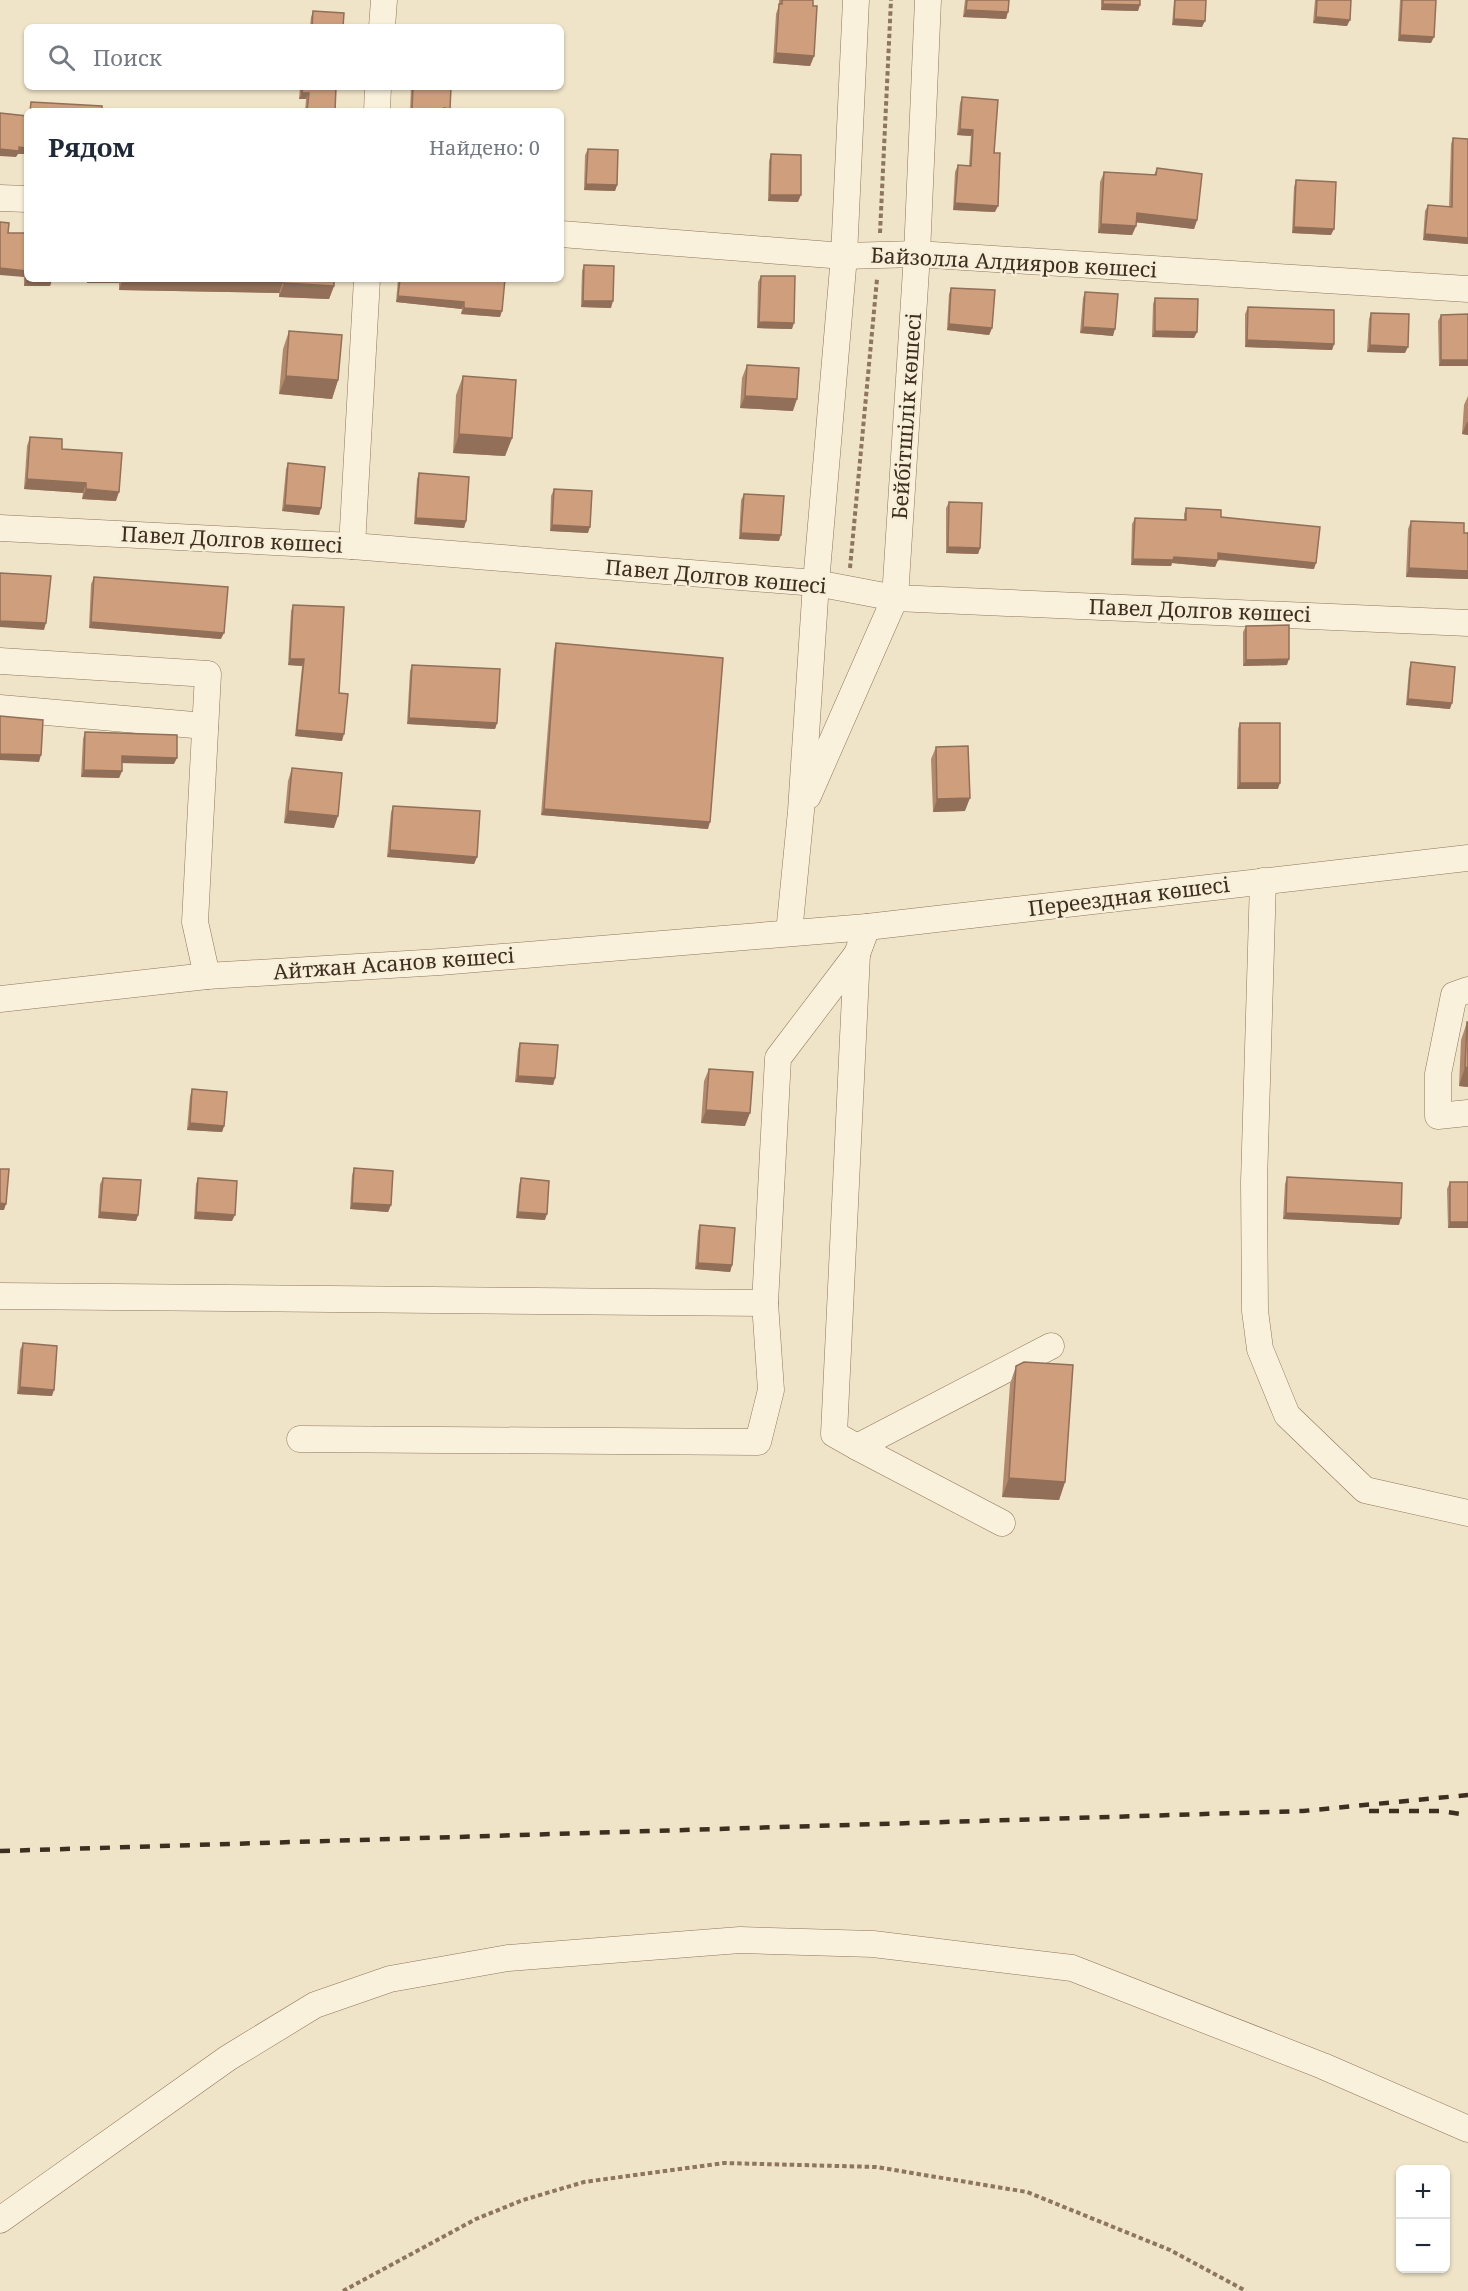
<!DOCTYPE html>
<html lang="ru">
<meta charset="utf-8">
<style>
body{margin:0;font-family:"Noto Serif",serif;background:#f6f6f7;color:#1f2937}
.controls{position:absolute;right:18px;bottom:18px;display:grid;overflow:hidden;border-radius:9px;box-shadow:0 2px 4px #0004}
.controls button{width:54px;height:54px;display:grid;place-items:center;padding:0;border:0;border-bottom:2px solid #e0e1e3;background:#fff;color:#1f2937;font:30px sans-serif}
.list{margin:0;padding:0;list-style:none}
h2{display:flex;justify-content:space-between;align-items:center;height:78px;margin:0;padding:0 24px;font-size:26px}
h2 small{font-size:20px;font-weight:400;color:#747a83}
.icon{flex:none;width:33px;height:33px;fill:none;stroke:currentColor;stroke-width:2;stroke-linecap:round;stroke-linejoin:round}
.map{position:relative;flex:none;width:1468px;height:2291px;overflow:hidden}
.search{position:absolute;background:#fff;box-shadow:0 2px 4px #0004;left:24px;top:24px;width:540px;height:66px;display:flex;align-items:center;gap:15px;box-sizing:border-box;padding:0 21px;border-radius:9px;color:#747a83;font-size:22px}
.panel{position:absolute;background:#fff;box-shadow:0 2px 4px #0004;left:24px;top:108px;width:540px;height:174px;border-radius:9px}
.map>svg:first-child{display:block}
.lines{fill:none;stroke-linecap:round;stroke-linejoin:round}
.minor-casing{stroke:#8d765c;stroke-width:27}
.path{stroke:#8d765c;stroke-width:4;stroke-dasharray:4.5 3;stroke-linecap:butt}
.minor{stroke:#faf1dc;stroke-width:26}
.rail{stroke:#3d2e20;stroke-width:4.5;stroke-dasharray:10 10;stroke-linecap:butt}
.wall{fill:#b2896c}
.shaded-wall{fill:#916f58}
.building{fill:#cf9f7d;stroke:#916f58;stroke-width:1.5}
.labels{text-anchor:middle;stroke-width:4.5;stroke-linejoin:round;paint-order:stroke}
.street-label{font-size:21px;fill:#3d2e20;stroke:#f7eed8}
</style>
<div class="map">
<svg width="1468" height="2291" viewBox="0 0 1468 2291">
<rect width="100%" height="100%" fill="#f0e4c8"/>
<g class="lines">
<defs>
<g id="minor">
<polyline points="382,27 384,0"/>
<polyline points="377,111 378,87"/>
<polyline points="0,198 27,199"/>
<polyline points="561,234 844,256 917,254 1468,289"/>
<polyline points="0,528 352,546 816,583 895,598 1468,623"/>
<polyline points="352,546 367,279"/>
<polyline points="0,661 208,674 195,922 207,976"/>
<polyline points="0,708 205,726"/>
<polyline points="808,796 895,598 917,254 928,0"/>
<polyline points="1263,881 1254,1182 1255,1311 1260,1349 1287,1415 1365,1490 1468,1513"/>
<polyline points="789,933 801,811 816,583 844,256 856,0"/>
<polyline points="857,954 834,1434 857,1447 1051,1346"/>
<polyline points="1468,990 1454,995 1438,1074 1438,1116 1468,1113"/>
<polyline points="0,999 207,976 440,962 867,927 1468,858"/>
<polyline points="0,1296 765,1303 778,1058 857,954 867,927"/>
<polyline points="300,1439 758,1442 771,1390 765,1303"/>
<polyline points="857,1447 1002,1523"/>
<polyline points="0,2220 228,2058 315,2005 390,1979 508,1958 740,1940 873,1944 1072,1968 1323,2066 1468,2129"/>
</g>
</defs>
<!-- minor casing -->
<use href="#minor" class="minor-casing"/>
<!-- path -->
<g class="path">
<polyline points="880,233 891,0"/>
<polyline points="850,568 877,279"/>
<polyline points="343,2291 476,2219 523,2200 584,2182 724,2163 876,2167 1027,2192 1170,2250 1246,2291"/>
</g>
<!-- minor -->
<use href="#minor" class="minor"/>
<!-- rail -->
<g class="rail">
<polyline points="1369,1811 1440,1811 1468,1815"/>
<polyline points="0,1851 1303,1811 1468,1795"/>
</g>
</g>
<!-- wall -->
<g class="wall">
<polygon points="779,0 813,0 814,56 810,66 773,63 776,14 779,5"/>
<polygon points="965,0 1009,0 1006,19 963,17"/>
<polygon points="1101,0 1140,0 1138,11 1101,10"/>
<polygon points="1174,0 1206,0 1202,27 1172,25"/>
<polygon points="1315,0 1351,0 1347,26 1313,23"/>
<polygon points="1400,0 1436,0 1431,43 1398,41"/>
<polygon points="313,11 343,27 310,27 311,17"/>
<polygon points="300,87 336,87 335,111 305,111 306,99 299,99"/>
<polygon points="411,87 451,87 449,111 410,111"/>
<polygon points="962,97 994,153 995,212 953,210 955,172 958,165 969,166 971,136 957,135 960,103"/>
<polygon points="1453,138 1468,139 1468,244 1423,240 1425,211 1428,205 1449,207 1451,144"/>
<polygon points="588,149 617,185 615,191 584,190 585,155"/>
<polygon points="771,154 798,202 768,201 769,161"/>
<polygon points="1157,168 1197,220 1194,229 1136,222 1136,226 1132,235 1098,233 1100,182 1104,172 1154,175"/>
<polygon points="1296,180 1331,235 1292,233 1294,187"/>
<polygon points="8,233 52,280 50,286 24,286 24,277"/>
<polygon points="584,265 611,308 581,307 582,271"/>
<polygon points="761,276 792,329 757,328 758,282"/>
<polygon points="87,279 334,279 334,286 329,299 279,297 279,293 119,290 119,283 87,283"/>
<polygon points="398,279 505,279 500,317 461,314 462,309 396,302"/>
<polygon points="951,288 992,328 989,335 947,330 949,294"/>
<polygon points="1085,292 1113,336 1080,333 1083,298"/>
<polygon points="1155,298 1197,332 1194,338 1152,337 1153,304"/>
<polygon points="1248,307 1334,344 1332,350 1245,347 1245,314"/>
<polygon points="1371,313 1405,353 1367,352 1369,319"/>
<polygon points="1468,314 1468,366 1439,366 1438,321 1441,315"/>
<polygon points="289,331 338,380 332,399 279,394 283,349"/>
<polygon points="747,365 793,411 740,408 742,378"/>
<polygon points="463,376 512,438 505,456 453,453 456,395"/>
<polygon points="1468,396 1468,435 1462,434 1464,405"/>
<polygon points="30,437 62,449 116,501 82,499 83,493 24,489 27,446"/>
<polygon points="288,463 321,508 319,515 282,511 286,469"/>
<polygon points="419,473 466,521 464,528 414,524 417,479"/>
<polygon points="554,489 588,533 550,531 551,496"/>
<polygon points="744,494 779,541 739,539 741,500"/>
<polygon points="949,502 980,548 978,554 946,553 946,508"/>
<polygon points="1186,508 1221,517 1314,569 1218,560 1215,567 1172,563 1171,566 1131,565 1132,524 1135,518 1184,520 1184,514"/>
<polygon points="1411,521 1464,533 1468,533 1468,579 1406,577 1408,529"/>
<polygon points="94,577 221,639 89,628 91,584"/>
<polygon points="293,605 342,741 295,736 302,666 288,665 291,611"/>
<polygon points="1246,626 1287,665 1243,666 1243,632"/>
<polygon points="556,643 708,829 541,815 554,650"/>
<polygon points="1411,662 1450,709 1406,705 1409,669"/>
<polygon points="412,665 497,723 495,729 407,724 410,671"/>
<polygon points="1240,723 1278,789 1237,789 1238,729"/>
<polygon points="85,732 174,764 122,763 122,771 119,778 81,777 83,739"/>
<polygon points="936,747 965,811 933,812 931,759"/>
<polygon points="292,768 334,828 284,823 288,781"/>
<polygon points="393,806 477,857 474,864 387,857 391,812"/>
<polygon points="1467,1022 1468,1087 1459,1086 1461,1040"/>
<polygon points="520,1043 555,1078 553,1085 515,1082 518,1049"/>
<polygon points="709,1069 745,1126 701,1123 704,1081"/>
<polygon points="192,1089 224,1126 222,1132 187,1130 190,1096"/>
<polygon points="354,1168 391,1205 388,1212 350,1209 352,1175"/>
<polygon points="1287,1177 1399,1225 1283,1219 1285,1184"/>
<polygon points="103,1178 138,1215 136,1221 98,1218 100,1184"/>
<polygon points="198,1178 232,1221 194,1219 196,1184"/>
<polygon points="521,1178 545,1220 516,1218 519,1185"/>
<polygon points="1450,1182 1468,1182 1468,1228 1448,1228 1447,1189"/>
<polygon points="700,1225 732,1265 730,1272 695,1269 698,1231"/>
<polygon points="23,1343 52,1396 17,1394 20,1350"/>
<polygon points="1016,1366 1065,1482 1059,1500 1002,1497 1010,1384"/>
</g>
<!-- shaded-wall -->
<g class="shaded-wall">
<polygon points="1103,4 1140,5 1138,11 1101,10"/>
<polygon points="966,10 1008,12 1006,19 963,17"/>
<polygon points="1316,17 1350,20 1347,26 1313,23"/>
<polygon points="1174,19 1205,21 1202,27 1172,25"/>
<polygon points="1400,35 1434,37 1431,43 1398,41"/>
<polygon points="776,53 814,56 810,66 773,63"/>
<polygon points="302,93 309,93 306,99 299,99"/>
<polygon points="960,129 973,130 971,136 957,135"/>
<polygon points="19,147 27,148 27,154 18,154 16,157 0,156 0,149"/>
<polygon points="586,184 617,185 615,191 584,190"/>
<polygon points="770,195 801,195 798,202 768,201"/>
<polygon points="955,203 998,206 995,212 953,210"/>
<polygon points="1137,213 1197,220 1194,229 1133,222"/>
<polygon points="1101,224 1136,226 1132,235 1098,233"/>
<polygon points="1294,227 1334,229 1331,235 1292,233"/>
<polygon points="1425,234 1468,238 1468,244 1423,240"/>
<polygon points="0,268 26,271 24,277 0,275"/>
<polygon points="26,279 52,280 50,286 24,286"/>
<polygon points="88,279 120,279 119,283 87,283"/>
<polygon points="123,279 284,279 279,293 119,290"/>
<polygon points="284,283 334,286 329,299 279,297"/>
<polygon points="398,296 464,302 462,309 396,302"/>
<polygon points="583,301 613,301 611,308 581,307"/>
<polygon points="464,308 502,311 500,317 461,314"/>
<polygon points="759,322 794,323 792,329 757,328"/>
<polygon points="949,324 992,328 989,335 947,330"/>
<polygon points="1083,327 1115,329 1113,336 1080,333"/>
<polygon points="1155,331 1197,332 1194,338 1152,337"/>
<polygon points="1247,340 1334,344 1332,350 1245,347"/>
<polygon points="1370,345 1408,347 1405,353 1367,352"/>
<polygon points="1441,360 1468,360 1468,366 1439,366"/>
<polygon points="286,376 338,380 332,399 279,394"/>
<polygon points="745,396 797,399 793,411 740,408"/>
<polygon points="1467,422 1468,422 1468,435 1462,434"/>
<polygon points="459,434 512,438 505,456 453,453"/>
<polygon points="27,479 86,483 83,493 24,489"/>
<polygon points="86,489 119,492 116,501 82,499"/>
<polygon points="285,505 321,508 319,515 282,511"/>
<polygon points="416,518 466,521 464,528 414,524"/>
<polygon points="552,525 590,527 588,533 550,531"/>
<polygon points="741,533 781,535 779,541 739,539"/>
<polygon points="948,547 980,548 978,554 946,553"/>
<polygon points="1218,553 1316,563 1314,569 1216,559"/>
<polygon points="1174,557 1218,560 1215,567 1172,563 1171,566 1131,565 1133,559"/>
<polygon points="1409,568 1468,571 1468,579 1406,577"/>
<polygon points="0,621 46,623 44,630 0,627"/>
<polygon points="91,622 224,633 221,639 89,628"/>
<polygon points="290,659 304,659 302,666 288,665"/>
<polygon points="1289,659 1287,665 1243,666 1246,660"/>
<polygon points="1408,699 1452,703 1450,709 1406,705"/>
<polygon points="409,718 497,723 495,729 407,724"/>
<polygon points="297,730 344,734 342,741 295,736"/>
<polygon points="0,754 41,755 39,762 0,760"/>
<polygon points="122,756 177,758 174,764 120,763"/>
<polygon points="84,770 122,771 119,778 81,777"/>
<polygon points="1240,783 1280,783 1278,789 1237,789"/>
<polygon points="970,798 965,811 933,812 937,799"/>
<polygon points="544,809 710,822 708,829 541,815"/>
<polygon points="288,811 338,816 334,828 284,823"/>
<polygon points="390,850 477,857 474,864 387,857"/>
<polygon points="1465,1067 1468,1068 1468,1087 1459,1086"/>
<polygon points="518,1076 555,1078 553,1085 515,1082"/>
<polygon points="706,1110 750,1113 745,1126 701,1123"/>
<polygon points="190,1123 224,1126 222,1132 187,1130"/>
<polygon points="0,1203 6,1204 4,1210 0,1210"/>
<polygon points="352,1203 391,1205 388,1212 350,1209"/>
<polygon points="100,1212 138,1215 136,1221 98,1218"/>
<polygon points="196,1212 235,1215 232,1221 194,1219"/>
<polygon points="518,1212 547,1214 545,1220 516,1218"/>
<polygon points="1286,1213 1401,1218 1399,1225 1283,1219"/>
<polygon points="1450,1222 1468,1222 1468,1228 1448,1228"/>
<polygon points="698,1263 732,1265 730,1272 695,1269"/>
<polygon points="20,1387 54,1390 52,1396 17,1394"/>
<polygon points="1009,1478 1065,1482 1059,1500 1002,1497"/>
</g>
<!-- building -->
<g class="building">
<polygon points="782,0 813,0 813,6 817,6 814,56 776,53 779,4 782,4"/>
<polygon points="967,0 1009,0 1008,12 966,10"/>
<polygon points="1103,0 1140,0 1140,5 1103,4"/>
<polygon points="1175,0 1206,0 1205,21 1174,19"/>
<polygon points="1317,0 1351,0 1350,20 1316,17"/>
<polygon points="1402,0 1436,0 1434,37 1400,35"/>
<polygon points="313,11 344,13 343,27 312,27"/>
<polygon points="302,87 336,87 335,111 307,111 309,93 302,93"/>
<polygon points="413,87 451,87 450,109 444,108 444,111 412,111"/>
<polygon points="962,97 998,100 994,153 1000,153 998,206 955,203 958,165 971,166 973,130 960,129"/>
<polygon points="31,102 102,106 102,110 110,111 30,111"/>
<polygon points="0,113 27,116 27,148 19,147 19,151 0,149"/>
<polygon points="1453,138 1468,139 1468,238 1425,234 1428,205 1452,207"/>
<polygon points="588,149 618,150 617,185 586,184"/>
<polygon points="771,154 801,155 801,195 770,195"/>
<polygon points="1157,168 1202,174 1197,220 1137,213 1136,226 1101,224 1104,172 1156,175"/>
<polygon points="1296,180 1336,182 1334,229 1294,227"/>
<polygon points="0,222 9,223 8,233 27,233 27,279 52,279 52,280 26,279 26,271 0,268"/>
<polygon points="584,265 614,266 613,301 583,301"/>
<polygon points="761,276 795,276 794,323 759,322"/>
<polygon points="262,279 334,279 334,286 284,283 284,279"/>
<polygon points="400,279 505,279 502,311 464,308 464,302 398,296"/>
<polygon points="951,288 995,290 992,328 949,324"/>
<polygon points="1085,292 1118,294 1115,329 1083,327"/>
<polygon points="1155,298 1198,299 1197,332 1155,331"/>
<polygon points="1248,307 1334,310 1334,344 1247,340"/>
<polygon points="1371,313 1409,314 1408,347 1370,345"/>
<polygon points="1468,314 1468,360 1441,360 1441,315"/>
<polygon points="289,331 342,335 338,380 286,376"/>
<polygon points="747,365 799,368 797,399 745,396"/>
<polygon points="463,376 516,380 512,438 459,434"/>
<polygon points="30,437 62,439 62,449 122,453 119,492 86,489 86,483 27,479"/>
<polygon points="288,463 325,467 321,508 285,505"/>
<polygon points="419,473 469,477 466,521 416,518"/>
<polygon points="554,489 592,491 590,527 552,525"/>
<polygon points="744,494 784,496 781,535 741,533"/>
<polygon points="949,502 982,503 980,548 948,547"/>
<polygon points="1186,508 1221,510 1221,517 1320,527 1316,563 1218,553 1218,560 1174,557 1173,560 1133,559 1135,518 1186,520"/>
<polygon points="1411,521 1464,523 1464,533 1468,533 1468,571 1409,568"/>
<polygon points="0,573 51,576 46,623 0,621"/>
<polygon points="94,577 228,587 224,633 91,622"/>
<polygon points="293,605 344,607 339,693 348,694 344,734 297,730 304,659 290,659"/>
<polygon points="1289,625 1289,659 1246,660 1246,626"/>
<polygon points="556,643 723,658 710,822 544,809"/>
<polygon points="1411,662 1455,667 1452,703 1408,699"/>
<polygon points="412,665 500,669 497,723 409,718"/>
<polygon points="0,716 43,720 41,755 0,754"/>
<rect x="1240" y="723" width="40" height="60"/>
<polygon points="85,732 177,735 177,758 122,756 122,771 84,770"/>
<polygon points="968,746 970,798 937,799 936,747"/>
<polygon points="292,768 342,773 338,816 288,811"/>
<polygon points="393,806 480,811 477,857 390,850"/>
<polygon points="1467,1022 1468,1022 1468,1068 1465,1067"/>
<polygon points="520,1043 558,1045 555,1078 518,1076"/>
<polygon points="709,1069 753,1072 750,1113 706,1110"/>
<polygon points="192,1089 227,1092 224,1126 190,1123"/>
<polygon points="354,1168 393,1171 391,1205 352,1203"/>
<polygon points="0,1169 9,1169 6,1204 0,1203"/>
<polygon points="1287,1177 1402,1183 1401,1218 1286,1213"/>
<polygon points="103,1178 141,1180 138,1215 100,1212"/>
<polygon points="198,1178 237,1181 235,1215 196,1212"/>
<polygon points="521,1178 549,1181 547,1214 518,1212"/>
<rect x="1450" y="1182" width="18" height="40"/>
<polygon points="700,1225 735,1228 732,1265 698,1263"/>
<polygon points="23,1343 57,1346 54,1390 20,1387"/>
<polygon points="1024,1362 1073,1365 1065,1482 1009,1478 1016,1366"/>
</g>
<g class="labels">
<!-- street labels -->
<g class="street-label">
<text transform="translate(1014 263) rotate(3)" y="7">Байзолла Алдияров көшесі</text>
<text transform="translate(907 416) rotate(-86)" y="7">Бейбітшілік көшесі</text>
<text transform="translate(232 540) rotate(3)" y="7">Павел Долгов көшесі</text>
<text transform="translate(716 577) rotate(5)" y="7">Павел Долгов көшесі</text>
<text transform="translate(1200 611) rotate(2)" y="7">Павел Долгов көшесі</text>
<text transform="translate(1129 897) rotate(-7)" y="7">Переездная көшесі</text>
<text transform="translate(394 964) rotate(-4)" y="7">Айтжан Асанов көшесі</text>
</g>
</g>
</svg>
<div class="controls">
<button>+</button>
<button>−</button>
</div>
<div class="search"><svg class="icon" aria-label="search" viewBox="0 0 24 24"><circle cx="10" cy="10" r="6"/><path d="M15 15l6 6"/></svg>Поиск</div>
<section class="panel">
<h2>Рядом<small>Найдено: 0</small></h2>
<ul class="list">
</ul>
</section>
</div>
